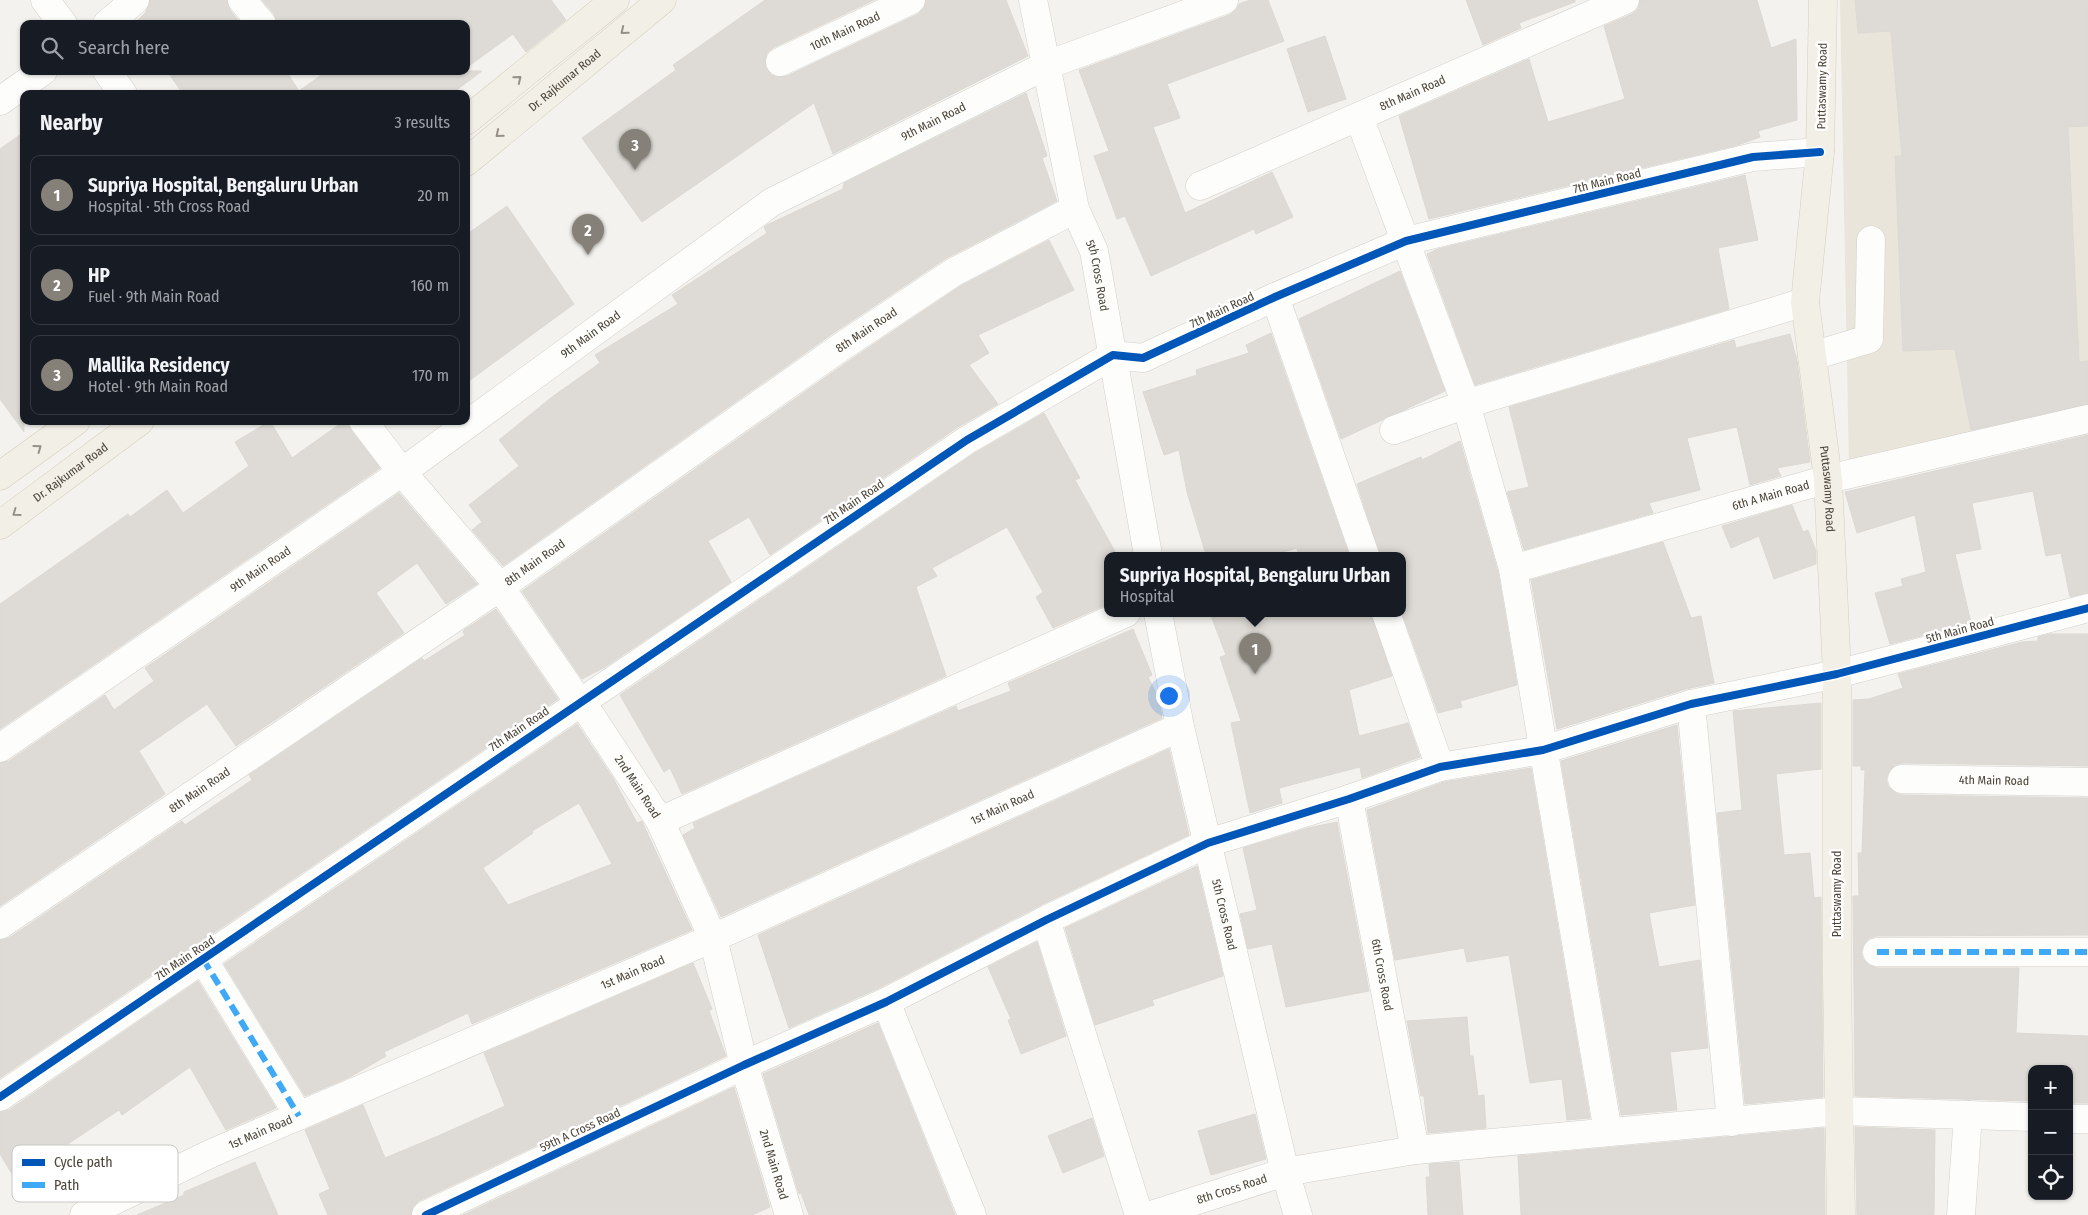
<!DOCTYPE html>
<meta charset="utf-8">
<style>
body{margin:0;font-family:"Fira Sans Condensed",sans-serif;background:#20242c;color:#f1f3f6}
.controls{position:absolute;right:15px;bottom:15px;display:grid;overflow:hidden;border-radius:10px;box-shadow:0 1px 4px #0004}
.controls button{width:45px;height:45px;display:grid;place-items:center;padding:0;border:0;border-bottom:1px solid #363941;background:#171b24;color:#f1f3f6;font:25px sans-serif}
.you{position:absolute;left:1168px;top:695px;width:18px;height:18px;margin:-12px;border:4px solid #fff;border-radius:50%;background:#1a73e8;box-shadow:0 0 0 8px #1a73e833}
.badge{display:grid;place-items:center;width:32px;height:32px;border-radius:50%;background:#868178;color:#fff;font-size:16px;font-weight:700}
.pin{position:absolute;translate:-50% -41px;filter:drop-shadow(0 1px 2px #0008)}
.pin::after{content:'';position:absolute;top:26px;width:18px;height:15px;background:inherit;clip-path:polygon(0 0,100% 0,50% 100%)}
.popup{position:absolute;left:1104px;top:552px;width:302px;height:65px;box-sizing:border-box;display:grid;place-content:center;border-radius:10px;background:#171b24;filter:drop-shadow(0 1px 4px #0005);font-size:16px;white-space:nowrap;color:#9ea1a6}
.popup b{font-size:19px;color:#f1f3f6}
.popup::after{content:'';position:absolute;left:50%;top:100%;margin-left:-10px;border:10px solid transparent;border-top-color:#171b24}
.list{margin:0;padding:0;list-style:none}
h2{display:flex;justify-content:space-between;align-items:center;height:65px;margin:0;padding:0 20px;font-size:21px}
h2 small{font-size:16px;font-weight:400;color:#9ea1a6}
.list li{display:grid;grid-template-columns:32px 1fr auto;gap:15px;align-items:center;box-sizing:border-box;height:80px;margin:0 10px 10px;padding:0 10px;border:1px solid #363941;border-radius:10px}
.list b{display:block;font-size:19px;white-space:nowrap}
.list p{margin:0;font-size:16px;white-space:nowrap;color:#9ea1a6}
.list em{font-size:16px;font-style:normal;color:#9ea1a6}
.icon{flex:none;width:28px;height:28px;fill:none;stroke:currentColor;stroke-width:2;stroke-linecap:round;stroke-linejoin:round}
.map{position:relative;flex:none;width:2088px;height:1215px;overflow:hidden}
.search{position:absolute;background:#171b24;box-shadow:0 1px 4px #0004;left:20px;top:20px;width:450px;height:55px;display:flex;align-items:center;gap:12px;box-sizing:border-box;padding:0 18px;border-radius:10px;color:#9ea1a6;font-size:19px}
.panel{position:absolute;background:#171b24;box-shadow:0 1px 4px #0004;left:20px;top:90px;width:450px;height:335px;border-radius:10px}
.map>svg:first-child{display:block}
.education{fill:#eae5da}
.building{fill:#dedbd6;stroke:#dcd9d4;fill-rule:evenodd}
.lines{fill:none;stroke-linecap:round;stroke-linejoin:round}
.minor-casing{stroke:#d2d0cb;stroke-width:29}
.major-casing{stroke:#d6cebb;stroke-width:29}
.minor{stroke:#fdfdfc;stroke-width:28}
.major{stroke:#f2efe6;stroke-width:28}
.quiet{stroke:#3fa9f5;stroke-width:6;stroke-dasharray:12 6;stroke-linecap:butt}
.cycleway-casing{stroke:#fff;stroke-width:11}
.cycleway{stroke:#0057b8;stroke-width:8}
.oneway{stroke:#969187}
.labels{text-anchor:middle;stroke-width:5;stroke-linejoin:round;paint-order:stroke}
.street-label{font-size:12px;fill:#4b4439;stroke:#fff}
.key{fill:#fff;stroke:#c9c7c4;stroke-width:1}
.key-label{font-size:14px;fill:#4b4439}
</style>
<div class="map">
<svg width="2088" height="1215" viewBox="0 0 2088 1215">
<rect width="100%" height="100%" fill="#f4f2ee"/>
<!-- education -->
<polygon class="education" points="1840,0 2088,0 2088,411 1849,469"/>
<!-- building -->
<g class="building">
<polygon points="150,0 227,0 230,10 241,24 134,24 146,12"/>
<polygon points="262,0 551,0 566,20 526,52 513,34 466,68 466,24 277,24 274,14"/>
<polygon points="765,0 874,0 773,48 767,53 765,60 766,68 771,75 778,77 787,76 918,14 924,8 926,0 1006,0 1028,56 833,154 814,103 642,222 582,138 676,70 673,65"/>
<polygon points="1250,0 1268,0 1284,41 1167,84 1180,118 1153,127 1185,213 1272,172 1293,217 1256,234 1254,229 1151,276 1125,216 1117,219 1094,156 1109,151 1079,70 1229,15 1236,10 1239,4"/>
<polygon points="1466,0 1575,0 1575,2 1519,23 1521,28 1483,45"/>
<polygon points="1640,0 1757,0 1771,48 1796,39 1797,120 1758,131 1760,137 1738,145 1429,219 1399,116 1529,59 1548,122 1625,99 1604,26 1632,14 1638,9"/>
<polygon points="1855,0 2088,0 2088,126 2068,127 2079,362 2088,361 2088,404 1971,430 1955,349 1903,351 1895,156 1902,156 1891,31 1858,33"/>
<polygon points="1325,36 1346,99 1308,112 1287,49"/>
<polygon points="167,71 286,71 299,91 327,71 482,71 451,94 183,94"/>
<polygon points="1026,93 1047,156 1042,158 1057,201 945,259 832,334 503,566 472,530 482,522 469,505 519,466 499,440 552,397 600,363 595,355 678,304 672,295 767,233 764,227 767,225 843,189 844,183"/>
<polygon points="24,132 24,432 0,399 0,149"/>
<polygon points="1745,175 1758,240 1718,248 1729,309 1475,385 1427,254 1438,249"/>
<polygon points="507,206 574,304 466,383 466,235"/>
<polygon points="1049,240 1074,290 978,335 989,353 969,365 998,404 958,427 770,555 749,517 708,541 731,582 605,667 582,679 522,591 850,360 962,285"/>
<polygon points="1400,271 1445,391 1341,439 1299,319"/>
<polygon points="1271,333 1349,555 1299,555 1297,548 1272,555 1206,555 1187,492 1179,450 1164,455 1143,392 1197,375 1196,370 1249,353 1246,345"/>
<polygon points="1790,334 1797,361 1810,462 1777,468 1781,476 1750,485 1737,427 1687,438 1700,490 1649,503 1653,513 1524,550 1507,492 1529,487 1509,407 1734,340 1736,348"/>
<polygon points="1044,413 1080,478 1075,480 1117,555 1108,555 1108,604 1053,628 1036,597 1043,592 1007,527 932,568 937,576 916,587 946,676 682,794 670,768 664,772 620,695 975,453"/>
<polygon points="270,421 292,458 344,421 348,421 351,430 380,468 0,729 0,604 128,514 130,517 167,490 183,513 249,466 235,442"/>
<polygon points="2088,435 2088,593 2070,597 2061,553 2046,556 2033,491 1972,503 1981,549 1955,554 1971,623 1890,644 1875,593 1903,586 1901,579 1926,572 1915,515 1857,533 1845,492"/>
<polygon points="1460,441 1498,572 1517,685 1460,701 1462,707 1438,713 1402,613 1402,555 1380,555 1357,484 1421,457 1422,460"/>
<polygon points="399,493 477,584 446,604 417,563 376,593 404,633 236,746 207,704 139,751 165,794 0,906 0,763 9,761 105,695 114,710 154,681 145,668"/>
<polygon points="1792,505 1803,532 1808,530 1816,551 1816,564 1774,579 1759,536 1731,548 1722,526"/>
<polygon points="1663,542 1691,618 1701,616 1714,683 1686,689 1557,729 1531,580"/>
<polygon points="496,609 558,699 0,1078 0,940 9,938 182,821 185,825 252,780 249,775 422,658 424,661 465,635 463,632 464,630"/>
<polygon points="1210,613 1371,613 1392,676 1349,690 1359,736 1408,723 1420,757 1362,778 1360,767 1279,788 1282,803 1250,813 1231,723 1241,721 1220,657 1226,655"/>
<polygon points="1133,629 1152,675 1148,677 1159,699 1162,718 721,917 683,835 695,828 693,823 956,706 958,711 1011,691 1008,683"/>
<polygon points="2050,634 2088,634 2088,766 1902,763 1895,765 1889,771 1886,779 1888,786 1894,792 1902,795 2088,798 2088,935 1877,936 1870,938 1864,944 1861,952 1863,959 1869,965 1877,968 2019,968 2016,1033 2088,1036 2088,1103 2069,1103 2069,1069 2032,1069 2032,1101 1855,1096 1853,896 1859,896 1858,853 1862,853 1865,770 1861,770 1861,766 1853,766 1853,700 1869,699 1903,688 1898,674 2022,642 2038,641 2038,637"/>
<polygon points="1821,703 1821,769 1776,774 1784,855 1810,853 1814,898 1821,897 1823,1097 1745,1104 1717,813 1742,810 1733,711"/>
<path d="M577,724L613,778L637,823L642,821L644,826L692,930L472,1024L468,1013L384,1052L386,1056L350,1077L305,1096L224,964ZM579,803L612,864L508,905L483,868L533,833L532,831Z"/>
<polygon points="1677,725 1695,905 1649,913 1659,967 1700,960 1708,1048 1670,1052 1677,1110 1621,1115 1561,761"/>
<polygon points="1169,749 1189,835 1039,906 879,988 789,1028 758,935"/>
<polygon points="1531,768 1590,1118 1567,1120 1562,1079 1530,1083 1509,955 1467,962 1464,948 1395,960 1367,810 1444,782"/>
<polygon points="1337,822 1369,991 1286,1007 1272,944 1248,949 1240,914 1257,910 1243,848 1308,828"/>
<polygon points="1197,866 1223,976 1152,1000 1154,1005 1095,1025 1065,928"/>
<polygon points="1037,942 1066,1036 1021,1054 1008,1020 1011,1019 988,967"/>
<polygon points="693,963 712,1009 709,1011 726,1056 419,1201 413,1207 411,1215 328,1215 319,1194 330,1189 305,1130 363,1105 385,1158 438,1136 505,1106 484,1053"/>
<polygon points="198,981 276,1108 226,1130 190,1067 122,1115 119,1110 15,1179 0,1154 0,1112 9,1110"/>
<polygon points="1467,1017 1470,1056 1473,1056 1478,1096 1484,1095 1486,1128 1428,1133 1424,1096 1421,1096 1407,1021"/>
<polygon points="878,1023 955,1215 809,1215 801,1193 799,1194 763,1074"/>
<polygon points="734,1087 770,1207 752,1215 463,1215"/>
<polygon points="1255,1114 1266,1159 1211,1175 1198,1131"/>
<polygon points="1092,1118 1104,1156 1063,1173 1048,1136"/>
<polygon points="1855,1127 1935,1130 1934,1215 1857,1215"/>
<polygon points="1824,1128 1825,1215 1521,1215 1518,1156"/>
<polygon points="255,1162 278,1215 137,1215 184,1195 184,1192"/>
<polygon points="1459,1162 1463,1215 1428,1215 1426,1177 1430,1177 1429,1164"/>
</g>
<g class="lines">
<defs>
<g id="minor">
<polyline points="45,0 63,24"/>
<polyline points="242,0 262,24"/>
<path id="s1" d="M1033,0L1075,209L1094,251L1148,555"/>
<polyline points="107,24 135,0"/>
<path id="s2" d="M780,62L911,0"/>
<polyline points="107,71 123,94"/>
<polyline points="0,101 43,71"/>
<polyline points="1359,117 1466,404 1513,569 1608,1132"/>
<path id="s3" d="M1200,186L1625,0"/>
<polyline points="1275,297 1365,555"/>
<polyline points="1812,356 1869,339 1871,240"/>
<path id="s4" d="M363,421L402,472L500,587L579,702L591,716L660,821L713,938L744,1065L789,1215"/>
<polyline points="1394,430 1466,404 1805,302"/>
<path id="s5" d="M1513,569L1828,479L2088,419"/>
<path id="s6" d="M1158,613L1180,727L1285,1172L1298,1215"/>
<polyline points="1386,613 1440,767"/>
<polyline points="1691,704 1731,1122"/>
<path id="s7" d="M0,748L402,472L772,202L1047,65L1224,0"/>
<path id="s8" d="M1902,779L2088,782"/>
<path id="s9" d="M1349,799L1415,1150"/>
<polyline points="660,821 1126,613"/>
<polyline points="1046,920 1139,1215"/>
<path id="s10" d="M0,925L500,587L841,347L954,272L1075,209"/>
<polyline points="1877,952 2088,952"/>
<polyline points="203,959 299,1116"/>
<polyline points="886,1002 972,1215"/>
<polyline points="0,1097 967,440 1113,355 1143,358 1275,297 1406,241 1753,157 1820,152"/>
<polyline points="2069,1119 2088,1119"/>
<path id="s11" d="M84,1215L212,1153L713,938L1180,727"/>
<polyline points="426,1215 744,1065 886,1002 1046,920 1208,843 1349,799 1440,767 1543,750 1691,704 1837,674 2088,608"/>
<path id="s12" d="M1151,1215L1285,1172L1415,1150L1840,1111L2032,1117"/>
<polyline points="1961,1215 1968,1115"/>
</g>
<g id="major">
<path id="s13" d="M1823,0L1820,152L1805,302L1828,479L1837,674V980L1841,1215"/>
<polyline points="466,121 615,0"/>
<path id="s14" d="M466,162L662,0"/>
<polyline points="0,476 76,421"/>
<path id="s15" d="M0,525L140,421"/>
</g>
</defs>
<!-- minor casing -->
<use href="#minor" class="minor-casing"/>
<!-- major casing -->
<use href="#major" class="major-casing"/>
<!-- minor -->
<use href="#minor" class="minor"/>
<!-- major -->
<use href="#major" class="major"/>
<!-- quiet -->
<g class="quiet">
<polyline points="1877,952 2088,952"/>
<polyline points="203,959 299,1116"/>
</g>
<defs>
<g id="cycleway">
<polyline points="0,1097 967,440 1113,355 1143,358 1275,297 1406,241 1753,157 1820,152"/>
<polyline points="426,1215 744,1065 886,1002 1046,920 1208,843 1349,799 1440,767 1543,750 1691,704 1837,674 2088,608"/>
</g>
</defs>
<!-- cycleway casing -->
<use href="#cycleway" class="cycleway-casing"/>
<!-- cycleway -->
<use href="#cycleway" class="cycleway"/>
</g>
<!-- one-way arrows -->
<defs><path id="oneway-chevron" d="M-2-3.5L2.5 0L-2 3.5" fill="none" stroke-width="1.6" stroke-linecap="round" stroke-linejoin="round" transform="scale(1.25)"/></defs>
<g class="oneway">
<use href="#oneway-chevron" transform="translate(624 31) rotate(141)"/>
<use href="#oneway-chevron" transform="translate(518 79) rotate(-39)"/>
<use href="#oneway-chevron" transform="translate(499 134) rotate(140)"/>
<use href="#oneway-chevron" transform="translate(38 448) rotate(-36)"/>
<use href="#oneway-chevron" transform="translate(16 513) rotate(144)"/>
</g>
<g class="labels">
<!-- street labels -->
<g class="street-label">
<text dy="4" stroke="none"><textPath href="#s2" startOffset="72">10th Main Road</textPath></text>
<text dy="4" stroke="none"><textPath href="#s14" startOffset="128">Dr. Rajkumar Road</textPath></text>
<text transform="translate(1822 86) rotate(-89)" y="4">Puttaswamy Road</text>
<text dy="4" stroke="none"><textPath href="#s3" startOffset="232">8th Main Road</textPath></text>
<text dy="4" stroke="none"><textPath href="#s7" startOffset="1126">9th Main Road</textPath></text>
<text transform="translate(1607 181) rotate(-14)" y="4">7th Main Road</text>
<text dy="4" stroke="none"><textPath href="#s1" startOffset="284">5th Cross Road</textPath></text>
<text transform="translate(1222 310) rotate(-25)" y="4">7th Main Road</text>
<text dy="4" stroke="none"><textPath href="#s10" startOffset="1051">8th Main Road</textPath></text>
<text dy="4" stroke="none"><textPath href="#s7" startOffset="721">9th Main Road</textPath></text>
<text dy="4" stroke="none"><textPath href="#s15" startOffset="88">Dr. Rajkumar Road</textPath></text>
<text dy="4" stroke="none"><textPath href="#s13" startOffset="491">Puttaswamy Road</textPath></text>
<text dy="4" stroke="none"><textPath href="#s5" startOffset="268">6th A Main Road</textPath></text>
<text transform="translate(854 502) rotate(-34)" y="4">7th Main Road</text>
<text dy="4" stroke="none"><textPath href="#s10" startOffset="646">8th Main Road</textPath></text>
<text dy="4" stroke="none"><textPath href="#s7" startOffset="316">9th Main Road</textPath></text>
<text transform="translate(1960 630) rotate(-15)" y="4">5th Main Road</text>
<text transform="translate(519 729) rotate(-34)" y="4">7th Main Road</text>
<text dy="4" stroke="none"><textPath href="#s8" startOffset="92">4th Main Road</textPath></text>
<text dy="4" stroke="none"><textPath href="#s4" startOffset="458">2nd Main Road</textPath></text>
<text dy="4" stroke="none"><textPath href="#s10" startOffset="241">8th Main Road</textPath></text>
<text dy="4" stroke="none"><textPath href="#s11" startOffset="1005">1st Main Road</textPath></text>
<text transform="translate(1837 894) rotate(-90)" y="4">Puttaswamy Road</text>
<text dy="4" stroke="none"><textPath href="#s6" startOffset="309">5th Cross Road</textPath></text>
<text transform="translate(185 958) rotate(-34)" y="4">7th Main Road</text>
<text dy="4" stroke="none"><textPath href="#s11" startOffset="600">1st Main Road</textPath></text>
<text dy="4" stroke="none"><textPath href="#s9" startOffset="179">6th Cross Road</textPath></text>
<text transform="translate(580 1130) rotate(-25)" y="4">59th A Cross Road</text>
<text dy="4" stroke="none"><textPath href="#s11" startOffset="195">1st Main Road</textPath></text>
<text dy="4" stroke="none"><textPath href="#s4" startOffset="862">2nd Main Road</textPath></text>
<text dy="4" stroke="none"><textPath href="#s12" startOffset="85">8th Cross Road</textPath></text>
</g>
</g>
<!-- legend -->
<rect x="12" y="1145" width="166" height="57" rx="8" class="key"/>
<rect x="22" y="1159" width="23" height="7" fill="#0057b8"/>
<rect x="22" y="1182" width="23" height="6" fill="#3fa9f5"/>
<g class="key-label">
<text x="54" y="1167">Cycle path</text>
<text x="54" y="1190">Path</text>
</g>
</svg>
<div class="controls">
<button>+</button>
<button>−</button>
<button><svg class="icon" aria-label="locate" viewBox="0 0 24 24"><circle cx="12" cy="12" r="6"/><path d="M12 2v4M12 18v4M2 12h4M18 12h4"/></svg></button>
</div>
<div class="you"></div>
<div class="pin badge" style="left:1255px;top:674px">1</div>
<div class="popup"><b>Supriya Hospital, Bengaluru Urban</b>Hospital</div>
<div class="pin badge" style="left:588px;top:255px">2</div>
<div class="pin badge" style="left:635px;top:170px">3</div>
<div class="search"><svg class="icon" aria-label="search" viewBox="0 0 24 24"><circle cx="10" cy="10" r="6"/><path d="M15 15l6 6"/></svg>Search here</div>
<section class="panel">
<h2>Nearby<small>3 results</small></h2>
<ul class="list">
<li><span class="badge">1</span><div><b>Supriya Hospital, Bengaluru Urban</b><p>Hospital · 5th Cross Road</p></div><em>20 m</em></li>
<li><span class="badge">2</span><div><b>HP</b><p>Fuel · 9th Main Road</p></div><em>160 m</em></li>
<li><span class="badge">3</span><div><b>Mallika Residency</b><p>Hotel · 9th Main Road</p></div><em>170 m</em></li>
</ul>
</section>
</div>
